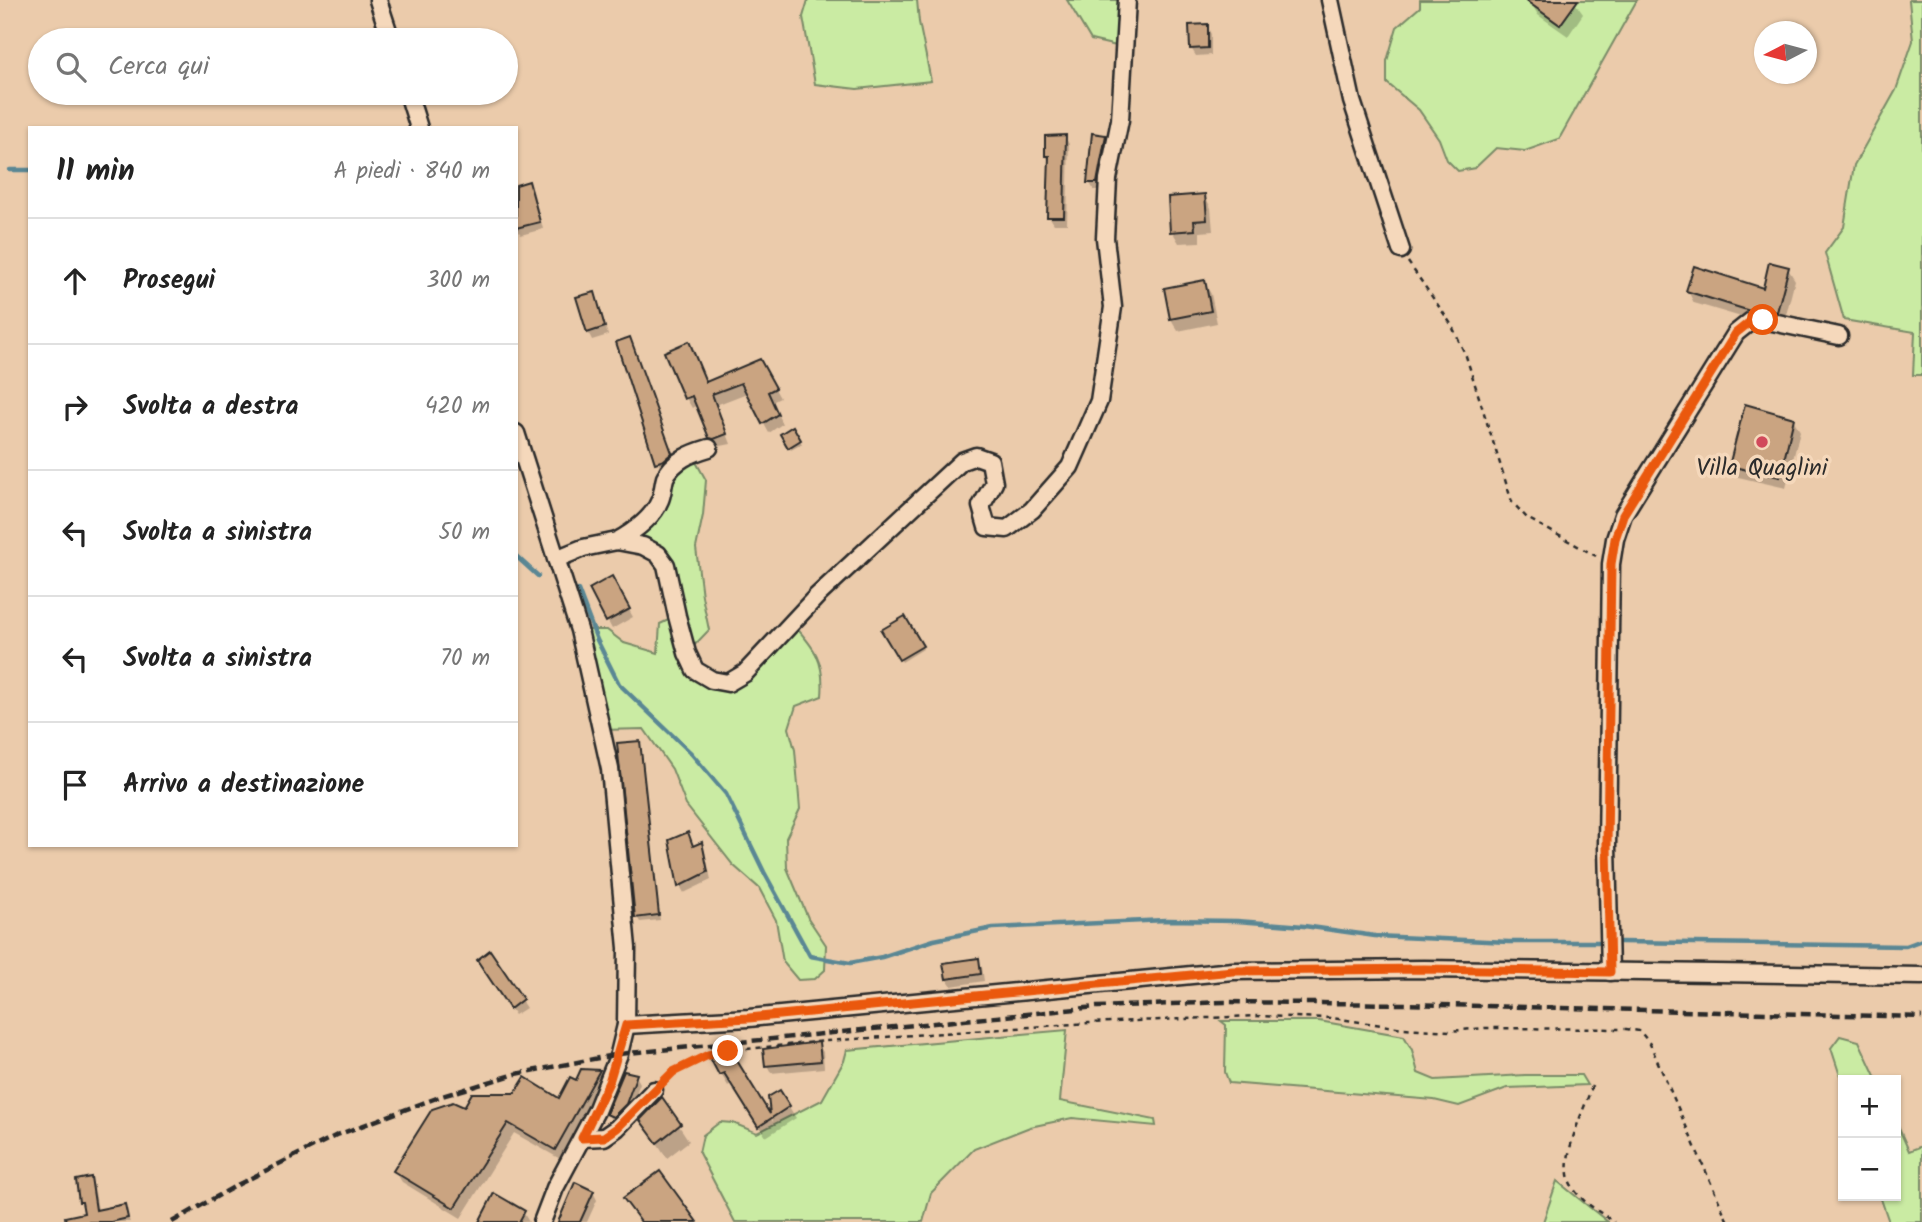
<!DOCTYPE html>
<html lang="it">
<meta charset="utf-8">
<style>
body{margin:0;font-family:Kalam,sans-serif;background:#f6f6f6;color:#222}
.controls{position:absolute;right:21px;bottom:21px;display:grid;overflow:hidden;border-radius:0px;box-shadow:0 2px 5px #0004}
.controls button{width:63px;height:63px;display:grid;place-items:center;padding:0;border:0;border-bottom:2px solid #e0e0e0;background:#fff;color:#222;font:35px sans-serif}
.compass{position:absolute;left:1754px;top:21px;width:63px;height:63px;border-radius:50%;background:#fff;box-shadow:0 2px 5px #0004;rotate:264deg}
.stop{position:absolute;width:21px;height:21px;margin:-16px;border:5px solid #ea580c;border-radius:50%;background:#fff}
.stop.end{background:#ea580c;border-color:#fff;box-shadow:0 2px 7px #0008}
.list{margin:0;padding:0;list-style:none}
h2{display:flex;justify-content:space-between;align-items:center;height:91px;margin:0;padding:0 28px;font-size:30px}
h2 small{font-size:23px;font-weight:400;color:#767676}
.list li{display:grid;grid-template-columns:46px 1fr auto;gap:21px;align-items:center;box-sizing:border-box;height:126px;padding:0 28px;border-top:2px solid #e0e0e0}
.list b{display:block;font-size:26px;white-space:nowrap}
.list em{font-size:23px;font-style:normal;color:#767676}
.icon{flex:none;width:38px;height:38px;fill:none;stroke:currentColor;stroke-width:2;stroke-linecap:round;stroke-linejoin:round}
.map{position:relative;flex:none;width:1922px;height:1222px;overflow:hidden}
.search{position:absolute;background:#fff;box-shadow:0 2px 5px #0004;left:28px;top:28px;width:490px;height:77px;display:flex;align-items:center;gap:18px;box-sizing:border-box;padding:0 24px;border-radius:38px;color:#767676;font-size:26px}
.panel{position:absolute;background:#fff;box-shadow:0 2px 5px #0004;left:28px;top:126px;width:490px;height:721px;border-radius:0px}
.map>svg:first-child{display:block}
.green{fill:#caeba3;stroke:#7a8b67;stroke-width:2}
.shadow{fill:#0003}
.lines{fill:none;stroke-linecap:round;stroke-linejoin:round}
.stream{stroke:#5a8794;stroke-width:4.5}
.building{fill:#caa481;stroke:#2b2b2b;stroke-width:2}
.minor-casing{stroke:#2b2b2b;stroke-width:21}
.path{stroke:#2b2b2b;stroke-width:2.5;stroke-dasharray:5 5;stroke-linecap:butt}
.minor{stroke:#f5d8bb;stroke-width:16}
.rail{stroke:#2b2b2b;stroke-width:4.5;stroke-dasharray:10 5;stroke-linecap:butt}
.route{stroke:#ea580c;stroke-width:9}
.poi-dot{fill:#d1495b;stroke:#f5d8bb;stroke-width:2.5}
.labels{text-anchor:middle;stroke-width:7;stroke-linejoin:round;paint-order:stroke}
.poi-label{font-size:24px;fill:#2b2b2b;stroke:#f5d8bb}
</style>
<div class="map">
<svg width="1922" height="1222" viewBox="0 0 1922 1222">
<rect width="100%" height="100%" fill="#ebcbab"/>
<filter id="ink" filterUnits="userSpaceOnUse"><feTurbulence type="fractalNoise" baseFrequency=".0143" numOctaves="2"/><feDisplacementMap in="SourceGraphic" scale="14" xChannelSelector="R" yChannelSelector="G"/><feConvolveMatrix kernelMatrix="1 2 1 2 8 2 1 2 1" color-interpolation-filters="sRGB"/></filter>
<g filter="url(#ink)">
<!-- green -->
<g class="green">
<polygon points="808,0 917,0 919,22 931,81 857,89 815,84 803,17"/>
<polygon points="1067,0 1127,0 1125,48 1091,40"/>
<polygon points="1420,0 1637,0 1559,139 1525,151 1496,148 1475,168 1458,171 1447,160 1439,139 1419,110 1387,83 1387,61 1397,27 1420,7"/>
<polygon points="1909,0 1922,0 1922,375 1913,375 1915,332 1844,320 1825,253 1844,227 1854,165 1896,90 1913,41"/>
<path d="M691,453L706,480L703,515L696,548L702,596L709,630L687,653L695,670L728,683L792,623C815,648 825,661 822,696L796,706L789,728L795,750L800,809L786,838L787,868L808,918L826,945L825,970L815,979L798,980L783,962L776,920L759,888L733,865L686,805L672,769L644,729L601,730L579,630H607L624,643L658,653L660,624L677,616L666,565L632,533L662,488Z"/>
<polygon points="1221,1021 1319,1021 1404,1036 1412,1050 1418,1073 1435,1080 1525,1075 1581,1075 1587,1085 1507,1088 1459,1106 1434,1100 1229,1083 1225,1072 1226,1025"/>
<polygon points="1067,1030 1060,1101 1155,1120 1156,1126 1072,1118 1030,1127 974,1149 931,1193 923,1222 735,1222 699,1153 703,1135 720,1122 733,1123 757,1133 822,1100 844,1061 847,1050"/>
<polygon points="1840,1036 1859,1041 1877,1080 1843,1080 1843,1085 1831,1048"/>
<polygon points="1896,1122 1909,1151 1922,1146 1922,1222 1889,1222 1880,1196 1896,1196"/>
<polygon points="1557,1181 1608,1222 1609,1222 1543,1222"/>
</g>
<!-- shadow -->
<g class="shadow">
<polygon points="1534,0 1573,0 1583,14 1568,36 1538,15 1531,3"/>
<polygon points="1207,26 1211,34 1211,55 1196,56 1191,48"/>
<polygon points="1105,136 1110,144 1101,190 1094,190 1089,182"/>
<polygon points="1065,137 1069,144 1067,224 1054,224 1049,216 1051,164 1046,156"/>
<polygon points="528,183 533,191 543,229 521,235 516,227"/>
<polygon points="1205,196 1211,208 1213,231 1200,232 1200,242 1179,243 1172,231"/>
<polygon points="1788,269 1795,280 1784,323 1758,322 1694,303 1688,291 1764,290"/>
<polygon points="1204,282 1211,294 1217,323 1178,331 1171,319 1166,290"/>
<polygon points="594,294 608,335 592,340 588,332"/>
<polygon points="618,343 633,346 675,462 661,470"/>
<polygon points="667,353 694,353 707,383 760,361 780,398 772,402 782,424 769,433 747,393 716,405 731,444 716,447 697,405 692,408 686,398"/>
<polygon points="1793,419 1800,431 1786,488 1738,477 1731,465"/>
<polygon points="793,428 802,444 791,450 782,435"/>
<polygon points="612,579 633,617 612,629 591,590"/>
<polygon points="904,618 923,649 902,662 883,631"/>
<polygon points="639,743 641,748 660,920 640,922 637,917"/>
<polygon points="701,844 705,851 711,880 684,893 680,886 694,848"/>
<polygon points="489,953 526,1008 515,1015 483,968"/>
<polygon points="978,959 982,967 984,981 952,986 947,979 945,964"/>
<polygon points="818,1044 823,1052 824,1068 771,1073 767,1065"/>
<polygon points="731,1053 773,1122 770,1098 780,1092 796,1118 766,1137 732,1083 728,1086 711,1057"/>
<polygon points="599,1072 605,1083 562,1160 514,1133 461,1218 402,1182 395,1171 464,1110 560,1101 577,1082"/>
<polygon points="636,1076 640,1083 629,1112 612,1122 608,1114"/>
<polygon points="662,1100 689,1141 667,1158 642,1120"/>
<polygon points="90,1179 94,1186 98,1211 124,1206 130,1222 87,1222"/>
<polygon points="593,1192 597,1200 587,1222 560,1222"/>
<polygon points="523,1212 529,1222 481,1222"/>
</g>
<g class="lines">
<!-- stream -->
<g class="stream">
<polyline points="10,170 30,170"/>
<polyline points="516,556 538,576"/>
<polyline points="578,590 597,640 619,684 690,752 726,794 764,872 810,956 850,963 882,957 934,940 993,928 1166,920 1237,921 1304,926 1375,936 1509,942 1598,942"/>
<polyline points="1620,942 1906,946 1922,940"/>
</g>
</g>
<!-- building -->
<g class="building">
<polygon points="1525,0 1578,0 1560,25"/>
<polygon points="1208,24 1208,48 1190,49 1189,25"/>
<polygon points="1092,133 1106,135 1097,183 1087,183"/>
<polygon points="1066,135 1064,217 1047,217 1049,156 1045,156 1045,136"/>
<polygon points="529,181 540,222 516,228 516,185"/>
<polygon points="1205,194 1207,220 1194,221 1195,230 1170,232 1168,197"/>
<polygon points="1769,262 1789,267 1777,312 1765,310 1750,311 1686,291 1694,266 1763,288"/>
<polygon points="1205,280 1211,311 1170,319 1164,288"/>
<polygon points="595,292 605,327 587,333 576,297"/>
<polygon points="630,337 672,453 664,460 655,463 616,342"/>
<polygon points="689,341 706,382 760,359 776,388 768,392 778,414 762,424 741,383 712,394 727,434 714,439 709,438 692,396 684,399 664,352"/>
<polygon points="1745,404 1794,418 1780,477 1729,466"/>
<polygon points="793,426 801,440 788,448 780,434"/>
<polygon points="612,576 630,609 606,622 589,589"/>
<polygon points="905,616 923,646 899,660 881,630"/>
<polygon points="640,741 659,915 635,918 617,743"/>
<polygon points="688,832 693,846 702,842 708,872 678,887 669,840"/>
<polygon points="490,950 523,999 510,1009 477,960"/>
<polygon points="979,958 981,974 946,979 943,963"/>
<polygon points="819,1042 821,1061 765,1066 763,1049"/>
<polygon points="731,1051 770,1114 768,1097 780,1090 790,1106 758,1127 724,1073 719,1075 709,1056"/>
<polygon points="581,1069 600,1070 555,1150 508,1123 454,1208 393,1171 432,1109 453,1102 464,1107 472,1093 515,1093 525,1077 559,1098 570,1077 576,1080"/>
<polygon points="624,1071 637,1074 626,1104 613,1117 606,1114"/>
<polygon points="662,1097 681,1124 657,1143 640,1120"/>
<polygon points="660,1171 697,1222 641,1222 623,1198"/>
<polygon points="91,1177 96,1210 125,1204 128,1218 111,1222 66,1222 65,1217 84,1213 82,1202 79,1202 76,1180"/>
<polygon points="575,1182 594,1191 580,1222 558,1222"/>
<polygon points="494,1193 525,1211 519,1222 479,1222"/>
</g>
<g class="lines">
<defs>
<g id="minor">
<polyline points="378,0 391,40"/>
<polyline points="1330,0 1352,101 1401,250"/>
<polyline points="408,93 419,128"/>
<polyline points="516,433 579,630 610,769 627,948 626,1025 619,1054 596,1111 555,1188 542,1222"/>
<path d="M617,541C633,532 653,518 660,500C663,493 663,485 665,478C673,460 692,453 709,448"/>
<polyline points="556,559 583,548 617,541 643,546 658,554 666,565 677,616 687,653 695,670 712,680 728,683 745,673 817,596 962,461 976,456 990,461 994,483 981,506 987,527 1007,529 1032,510 1070,467 1099,401 1113,307 1105,238 1108,179 1120,120 1127,0"/>
<polyline points="1610,972 1607,846 1611,564 1615,539 1623,515 1736,333 1751,321 1763,320 1839,336"/>
<polyline points="626,1025 749,1018 1233,971 1424,969 1922,976"/>
<polyline points="582,1138 604,1137 617,1128 654,1090"/>
</g>
</defs>
<!-- minor casing -->
<use href="#minor" class="minor-casing"/>
<!-- path -->
<g class="path">
<polyline points="1408,262 1451,324 1466,356 1512,502 1527,518 1596,556"/>
<polyline points="664,1080 673,1072 708,1055 728,1051 826,1041 1089,1023 1255,1016 1332,1018 1403,1028 1450,1031 1485,1028 1626,1029 1640,1031 1650,1044 1728,1222"/>
<path d="M1592,1086C1584,1111 1557,1162 1572,1186C1581,1202 1600,1212 1614,1222"/>
</g>
<!-- minor -->
<use href="#minor" class="minor"/>
<!-- rail -->
<polyline class="rail" points="172,1222 239,1184 337,1135 442,1096 516,1074 619,1054 1097,1007 1225,1002 1403,1004 1922,1017"/>
</g>
</g>
<g class="lines" filter="url(#ink)">
<!-- route -->
<polyline class="route" points="728,1051 708,1055 673,1072 617,1128 604,1137 582,1138 609,1082 626,1025 749,1018 1233,971 1424,969 1610,972 1607,846 1611,564 1615,539 1623,515 1736,333 1751,321 1763,320"/>
</g>
<!-- markers -->
<circle class="poi-dot" cx="1762" cy="442" r="7"/>
<g class="labels">
<!-- poi labels -->
<g class="poi-label">
<text x="1762" y="475">Villa Quaglini</text>
</g>
</g>
</svg>
<div class="controls">
<button>+</button>
<button>−</button>
</div>
<svg class="compass" viewBox="-18 -18 36 36"><path d="M0-13l5 13h-10z" fill="#e53935"/><path d="M0 13l5-13h-10z" fill="#767676"/></svg>
<div class="stop" style="left:1763px;top:320px"></div>
<div class="stop end" style="left:728px;top:1051px"></div>
<div class="search"><svg class="icon" aria-label="search" viewBox="0 0 24 24"><circle cx="10" cy="10" r="6"/><path d="M15 15l6 6"/></svg>Cerca qui</div>
<section class="panel">
<h2>11 min<small>A piedi · 840 m</small></h2>
<ul class="list">
<li><svg class="icon" aria-label="ahead" viewBox="0 0 24 24"><path d="M12 20V5M6 11l6-6 6 6"/></svg><div><b>Prosegui</b></div><em>300 m</em></li>
<li><svg class="icon" aria-label="right" viewBox="0 0 24 24"><path d="M7 20v-9h11M14 6l5 5-5 5"/></svg><div><b>Svolta a destra</b></div><em>420 m</em></li>
<li><svg class="icon" aria-label="left" viewBox="0 0 24 24"><path d="M17 20v-9H6M10 6l-5 5 5 5"/></svg><div><b>Svolta a sinistra</b></div><em>50 m</em></li>
<li><svg class="icon" aria-label="left" viewBox="0 0 24 24"><path d="M17 20v-9H6M10 6l-5 5 5 5"/></svg><div><b>Svolta a sinistra</b></div><em>70 m</em></li>
<li><svg class="icon" aria-label="arrive" viewBox="0 0 24 24"><path d="M6 21V4h12l-3 4 3 4H6"/></svg><div><b>Arrivo a destinazione</b></div></li>
</ul>
</section>
</div>
